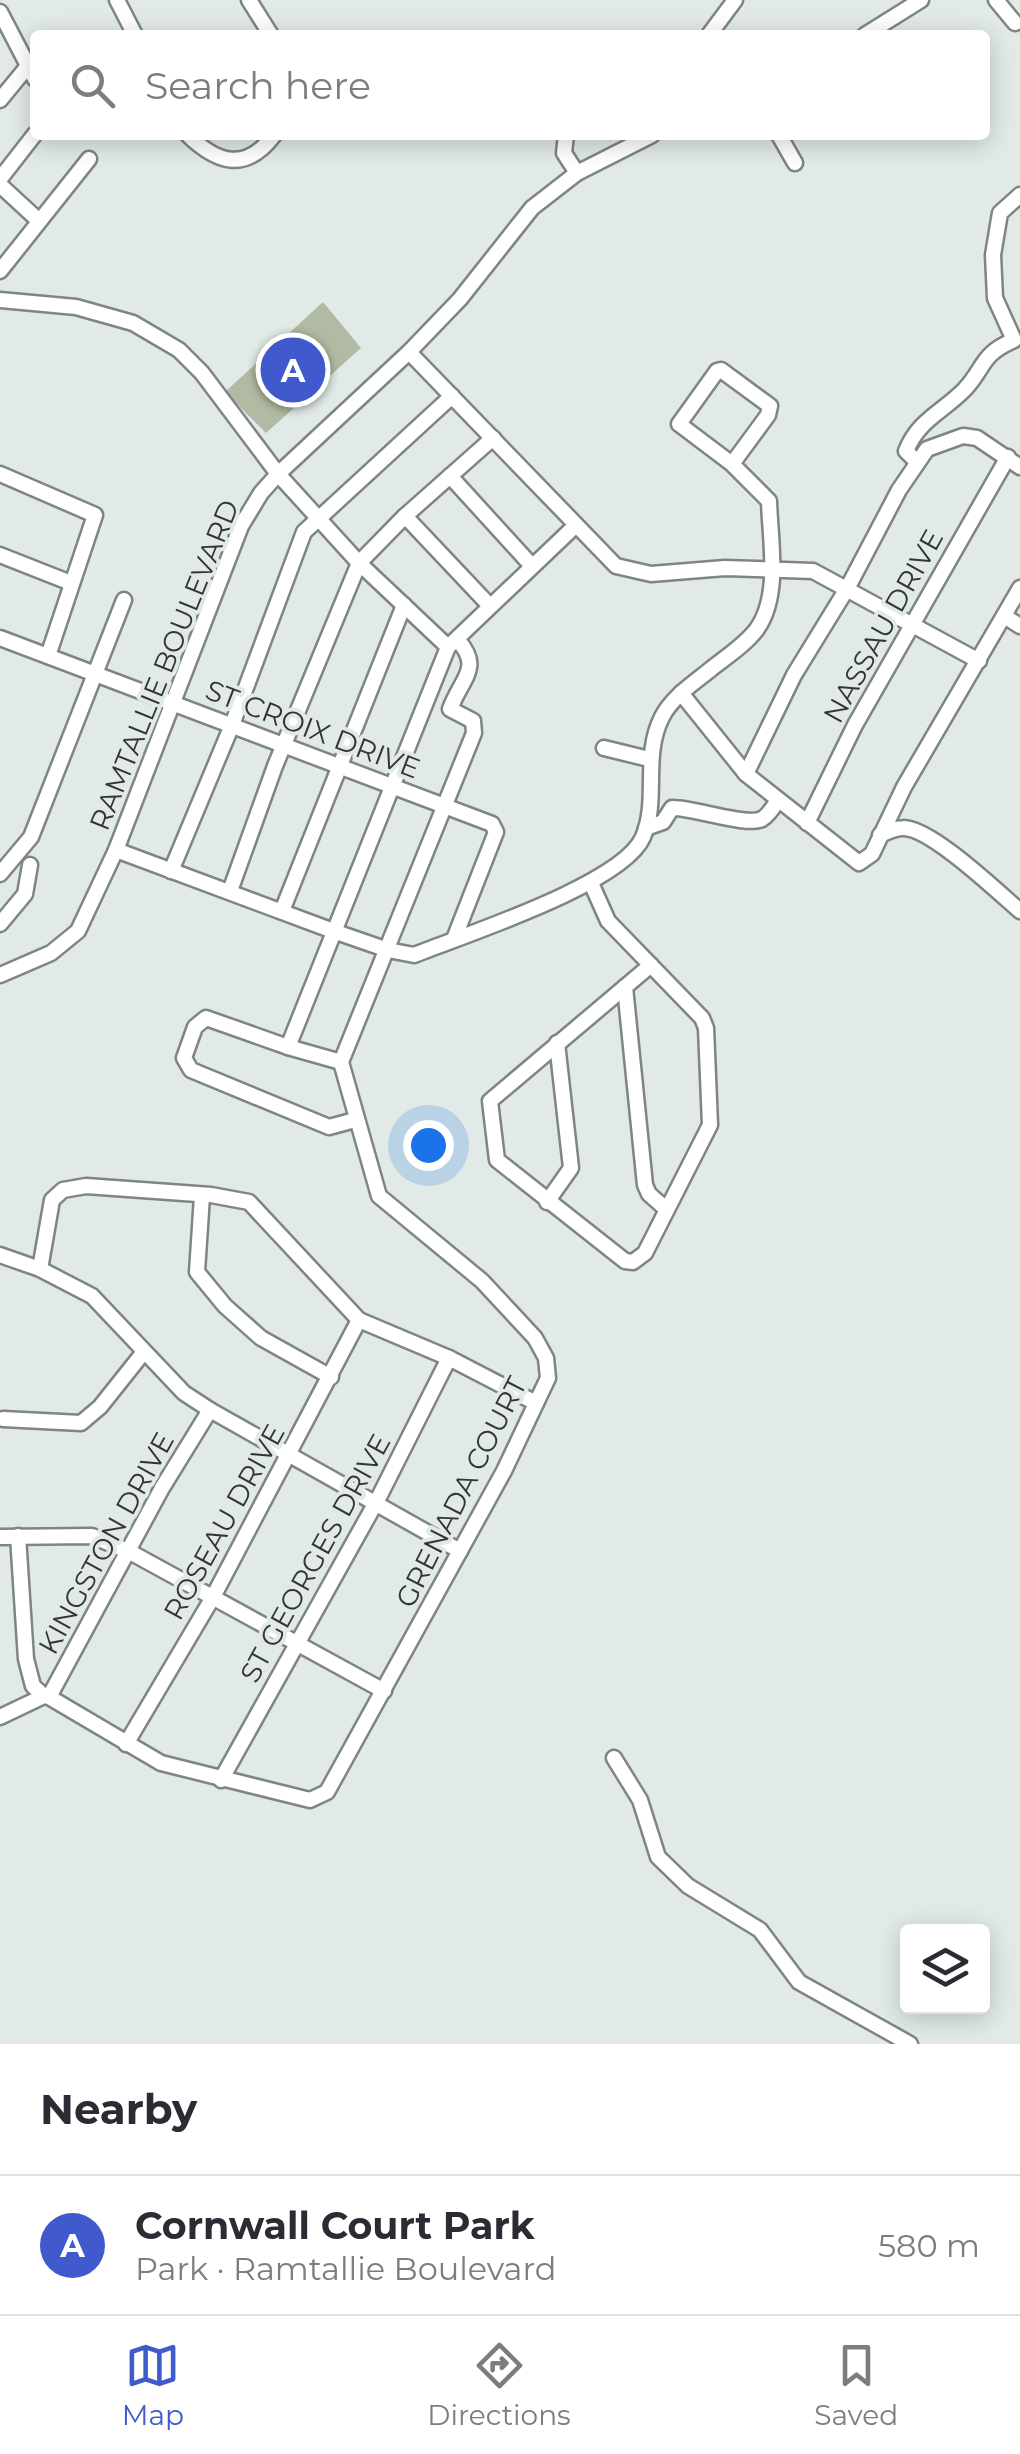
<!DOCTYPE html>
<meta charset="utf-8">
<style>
body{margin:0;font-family:Montserrat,sans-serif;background:#f2f2f3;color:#2b2b33}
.controls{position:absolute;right:30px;bottom:30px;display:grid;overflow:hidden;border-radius:10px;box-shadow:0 5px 25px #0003}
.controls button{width:90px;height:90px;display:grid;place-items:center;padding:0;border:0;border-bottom:2px solid #e1e1e2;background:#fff;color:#2b2b33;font:50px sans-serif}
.you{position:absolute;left:428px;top:1145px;width:35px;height:35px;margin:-25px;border:8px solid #fff;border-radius:50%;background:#1a73e8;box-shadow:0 0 0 15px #1a73e833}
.badge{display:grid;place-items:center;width:65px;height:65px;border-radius:50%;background:#405acd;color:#fff;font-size:32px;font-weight:700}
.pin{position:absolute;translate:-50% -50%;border:5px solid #fff;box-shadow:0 2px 10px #0006}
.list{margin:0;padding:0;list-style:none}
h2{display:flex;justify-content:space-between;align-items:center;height:130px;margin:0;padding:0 40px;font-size:42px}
h2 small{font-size:32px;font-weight:400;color:#7c7c81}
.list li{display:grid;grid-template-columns:65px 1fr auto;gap:30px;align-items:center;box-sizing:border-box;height:140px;padding:0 40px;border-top:2px solid #e1e1e2}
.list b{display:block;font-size:38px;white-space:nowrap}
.list p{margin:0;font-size:32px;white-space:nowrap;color:#7c7c81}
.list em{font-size:32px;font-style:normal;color:#7c7c81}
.icon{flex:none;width:55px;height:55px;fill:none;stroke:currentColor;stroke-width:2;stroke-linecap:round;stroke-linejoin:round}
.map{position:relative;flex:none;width:1020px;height:2044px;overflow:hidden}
.search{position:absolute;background:#fff;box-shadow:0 5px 25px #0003;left:30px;right:30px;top:30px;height:110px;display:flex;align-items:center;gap:25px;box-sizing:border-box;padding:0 35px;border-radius:10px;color:#7c7c81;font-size:38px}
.sheet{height:270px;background:#fff}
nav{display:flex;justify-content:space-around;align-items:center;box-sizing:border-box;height:140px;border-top:2px solid #e1e1e2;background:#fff;font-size:28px;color:#7c7c81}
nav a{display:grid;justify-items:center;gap:5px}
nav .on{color:#405acd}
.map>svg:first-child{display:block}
.green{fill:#b1baa2}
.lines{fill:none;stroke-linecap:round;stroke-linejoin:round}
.minor-casing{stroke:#7e8582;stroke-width:19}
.minor{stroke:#fff;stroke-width:14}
.labels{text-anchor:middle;stroke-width:8;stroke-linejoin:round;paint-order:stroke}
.street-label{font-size:28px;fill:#323534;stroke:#e1eae6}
</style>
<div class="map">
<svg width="1020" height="2044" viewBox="0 0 1020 2044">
<rect width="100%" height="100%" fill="#e1eae6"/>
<!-- green -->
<polygon class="green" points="323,302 361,348 266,433 225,392"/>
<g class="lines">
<defs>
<g id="minor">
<polyline points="117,0 135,35"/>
<polyline points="249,0 271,35"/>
<polyline points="996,0 1015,23"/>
<polyline points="0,12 35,79"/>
<polyline points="709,35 735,0"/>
<polyline points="865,35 921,0"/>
<polyline points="0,100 28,66"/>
<path d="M188,135C218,164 246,172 274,135"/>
<polyline points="566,135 564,153 577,173"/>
<polyline points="779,135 795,163"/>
<polyline points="0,179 35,134"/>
<polyline points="0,185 38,220"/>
<polyline points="0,271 89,159"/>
<polyline points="0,300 76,307 133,323 179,350 202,373 278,474 359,563 448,647"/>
<polyline points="409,352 616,566 651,574 725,568 813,571 979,661"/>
<path d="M917,462L906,451C919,419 943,412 965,389C986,366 980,355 1014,340L995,298L993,255L1000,213L1020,195"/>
<polyline points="0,474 95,515 48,656"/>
<polyline points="450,476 532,566"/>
<polyline points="405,516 490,606"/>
<polyline points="0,555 71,583"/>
<polyline points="1006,617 1020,626"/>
<polyline points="0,638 492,824 496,832 454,939"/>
<polyline points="681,693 746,774 859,863 872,854 904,787 1020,588"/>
<polyline points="604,748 649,759"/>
<polyline points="746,774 794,675 848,587 899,490 927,449 963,436 977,438 1020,467"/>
<polyline points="807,823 855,725 1008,457"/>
<path d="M646,828L663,822L672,808C692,807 747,827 762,819C769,815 774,806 778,800"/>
<path d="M880,835C887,832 895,828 903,828C930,827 998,892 1020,911"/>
<path d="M116,850L336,932L388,950L414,955C464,935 623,884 643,837C659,800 642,756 662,717C672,697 694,683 711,669C726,657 745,645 757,629C781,595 770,540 769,501L732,464L679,424L717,371L721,370L770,406L768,415L732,464"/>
<polyline points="171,871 232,725 304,532 452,396"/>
<polyline points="0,874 31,837 124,600"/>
<polyline points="591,883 608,921 702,1018 706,1028 710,1125 645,1253 633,1262 625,1261 497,1160 490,1101 651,965"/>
<polyline points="230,891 275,766 359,563 405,516 493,438"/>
<polyline points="282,911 404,605"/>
<polyline points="0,924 25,894 30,865"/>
<polyline points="0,975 51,953 78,931 116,850 241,526 261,493 278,474 409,352 460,299 532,208 577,173 652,135"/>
<polyline points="625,987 645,1185 649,1194 666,1209"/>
<polyline points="288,1047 341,1062"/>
<polyline points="355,1120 329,1127 191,1070 184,1058 195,1027 206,1018 288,1047 448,647 575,526"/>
<polyline points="202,1196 197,1272 225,1306 261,1338 331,1377"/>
<polyline points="547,1202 571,1168 557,1043"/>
<polyline points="0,1255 40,1269 92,1296 184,1393 210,1410 460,1551"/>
<polyline points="40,1269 52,1200 63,1190 86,1186 211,1195 249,1202 359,1320 449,1358 536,1403"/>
<polyline points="3,1419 81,1423 100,1407 143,1353"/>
<polyline points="0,1537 92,1536 130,1552 384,1691"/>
<polyline points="44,1696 49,1697 162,1488 210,1410"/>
<path d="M49,1697L161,1763L310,1800L327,1792L504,1471L548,1378L546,1358L535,1338L509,1310L482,1281L379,1196L341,1062L474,733L473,721L450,709C462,677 483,668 457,639"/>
<polyline points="0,1717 44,1696 33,1686 26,1659 18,1536"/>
<polyline points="126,1744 213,1597 359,1320"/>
<polyline points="614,1758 640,1800 658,1857 688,1886 760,1930 799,1982 910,2044"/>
<polyline points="221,1780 379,1497 449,1358"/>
</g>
</defs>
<!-- minor casing -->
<use href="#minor" class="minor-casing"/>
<!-- minor -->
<use href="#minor" class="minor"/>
</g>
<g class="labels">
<!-- street labels -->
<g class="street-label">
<text transform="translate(883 626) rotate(-61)" y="10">NASSAU DRIVE</text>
<text transform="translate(164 665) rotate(-68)" y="10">RAMTALLIE BOULEVARD</text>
<text transform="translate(313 729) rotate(21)" y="10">ST CROIX DRIVE</text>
<text transform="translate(461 1492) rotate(-63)" y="10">GRENADA COURT</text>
<text transform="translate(224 1522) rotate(-61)" y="10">ROSEAU DRIVE</text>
<text transform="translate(106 1543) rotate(-61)" y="10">KINGSTON DRIVE</text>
<text transform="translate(315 1558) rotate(-61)" y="10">ST GEORGES DRIVE</text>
</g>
</g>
</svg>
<div class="controls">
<button><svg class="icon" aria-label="layers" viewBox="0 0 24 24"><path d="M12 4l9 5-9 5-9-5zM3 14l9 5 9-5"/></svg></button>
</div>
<div class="you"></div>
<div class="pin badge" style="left:293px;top:370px">A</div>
<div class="search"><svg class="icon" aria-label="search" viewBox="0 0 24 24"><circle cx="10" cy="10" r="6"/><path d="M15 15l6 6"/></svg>Search here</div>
</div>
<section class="sheet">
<h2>Nearby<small></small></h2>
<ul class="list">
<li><span class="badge">A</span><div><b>Cornwall Court Park</b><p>Park · Ramtallie Boulevard</p></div><em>580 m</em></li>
</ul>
</section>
<nav>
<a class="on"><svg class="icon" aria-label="map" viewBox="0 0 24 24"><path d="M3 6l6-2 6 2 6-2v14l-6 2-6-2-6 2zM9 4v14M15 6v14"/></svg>Map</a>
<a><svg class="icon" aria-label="directions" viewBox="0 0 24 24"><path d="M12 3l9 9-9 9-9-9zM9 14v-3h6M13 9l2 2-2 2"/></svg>Directions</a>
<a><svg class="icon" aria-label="saved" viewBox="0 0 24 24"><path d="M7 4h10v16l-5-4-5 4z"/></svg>Saved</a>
</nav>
